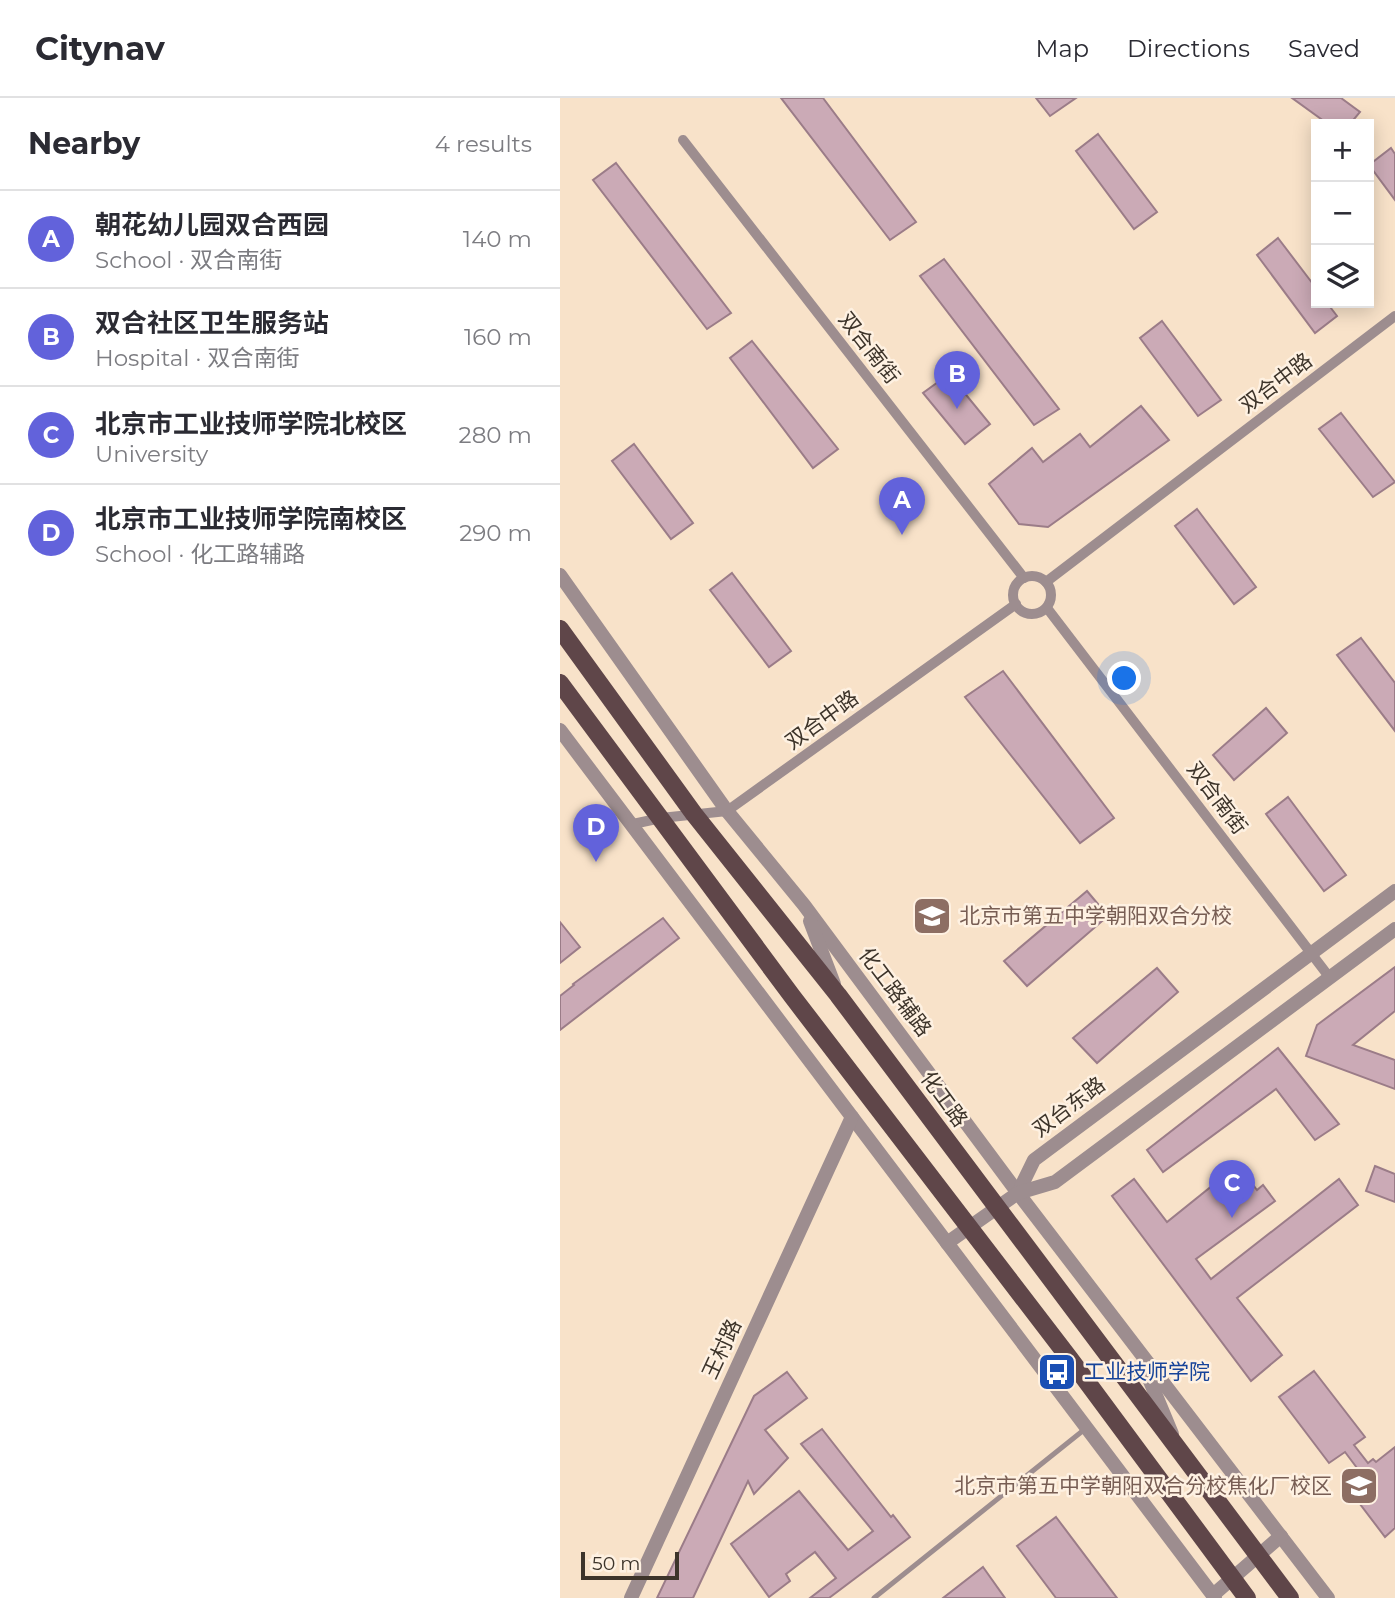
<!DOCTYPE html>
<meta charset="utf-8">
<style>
body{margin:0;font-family:Montserrat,"Noto Sans SC",sans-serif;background:#f7f7f7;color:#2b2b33}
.controls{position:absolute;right:21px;top:21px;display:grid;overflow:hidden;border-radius:0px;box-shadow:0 4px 18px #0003}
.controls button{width:63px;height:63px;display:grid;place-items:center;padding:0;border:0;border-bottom:2px solid #e1e1e2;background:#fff;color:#2b2b33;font:35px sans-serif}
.scale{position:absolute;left:21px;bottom:18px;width:98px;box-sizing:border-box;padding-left:7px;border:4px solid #3d342a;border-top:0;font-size:19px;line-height:24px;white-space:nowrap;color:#3d342a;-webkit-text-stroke:5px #fef1e2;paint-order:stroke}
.you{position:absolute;left:565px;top:581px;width:24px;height:24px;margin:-18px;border:5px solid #fff;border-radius:50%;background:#1a73e8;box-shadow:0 0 0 10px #1a73e833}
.badge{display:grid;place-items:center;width:46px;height:46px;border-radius:50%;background:#6262db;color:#fff;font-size:23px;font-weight:700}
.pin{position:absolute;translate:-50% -58px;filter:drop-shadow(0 2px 4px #0008)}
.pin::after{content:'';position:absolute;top:37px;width:24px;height:21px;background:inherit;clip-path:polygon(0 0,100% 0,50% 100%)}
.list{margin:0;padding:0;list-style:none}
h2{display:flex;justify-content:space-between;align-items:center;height:91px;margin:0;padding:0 28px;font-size:30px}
h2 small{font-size:23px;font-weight:400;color:#7c7c81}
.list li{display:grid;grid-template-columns:46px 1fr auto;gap:21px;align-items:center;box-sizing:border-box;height:98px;padding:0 28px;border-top:2px solid #e1e1e2}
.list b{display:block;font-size:26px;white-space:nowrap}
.list p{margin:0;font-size:23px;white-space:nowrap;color:#7c7c81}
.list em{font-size:23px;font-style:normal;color:#7c7c81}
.icon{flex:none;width:38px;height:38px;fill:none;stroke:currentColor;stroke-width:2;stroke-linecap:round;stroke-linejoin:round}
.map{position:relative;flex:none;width:835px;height:1500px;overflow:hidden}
header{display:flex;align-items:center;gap:42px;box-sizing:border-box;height:98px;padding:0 35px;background:#fff;border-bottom:2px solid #e1e1e2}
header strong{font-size:33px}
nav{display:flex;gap:38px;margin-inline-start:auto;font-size:24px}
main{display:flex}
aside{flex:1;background:#fff}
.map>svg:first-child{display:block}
.building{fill:#cbaab6;stroke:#9b7c88;stroke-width:2}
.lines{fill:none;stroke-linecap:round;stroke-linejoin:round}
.service{stroke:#9d8d8f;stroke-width:5}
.minor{stroke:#9d8d8f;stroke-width:10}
.tertiary{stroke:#9d8d8f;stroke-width:14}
.primary{stroke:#5f4649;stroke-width:18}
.labels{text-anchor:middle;stroke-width:5;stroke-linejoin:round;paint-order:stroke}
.street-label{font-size:21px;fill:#3d342a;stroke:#fef1e2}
.education-label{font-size:21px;fill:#785e54;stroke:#fef1e2;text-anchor:start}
.transit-label{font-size:21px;fill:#164399;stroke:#fef1e2;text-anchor:start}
</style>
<header>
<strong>Citynav</strong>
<nav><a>Map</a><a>Directions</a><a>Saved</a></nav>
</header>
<main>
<aside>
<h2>Nearby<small>4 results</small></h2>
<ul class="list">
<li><span class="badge">A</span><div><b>朝花幼儿园双合西园</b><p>School · 双合南街</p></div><em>140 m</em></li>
<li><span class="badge">B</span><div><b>双合社区卫生服务站</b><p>Hospital · 双合南街</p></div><em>160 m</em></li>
<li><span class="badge">C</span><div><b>北京市工业技师学院北校区</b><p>University</p></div><em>280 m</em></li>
<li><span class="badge">D</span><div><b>北京市工业技师学院南校区</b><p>School · 化工路辅路</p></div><em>290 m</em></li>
</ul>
</aside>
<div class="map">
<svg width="835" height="1500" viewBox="0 0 835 1500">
<rect width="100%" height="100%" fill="#f8e2c9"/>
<!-- building -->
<g class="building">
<polygon points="221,0 263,0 356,124 330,142"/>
<polygon points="476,0 516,0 490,18"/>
<polygon points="732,0 781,0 800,14 790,26 768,26"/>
<polygon points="538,36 597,114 574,131 516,53"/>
<polygon points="831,50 835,56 835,102 809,67"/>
<polygon points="56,65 171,215 147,231 33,82"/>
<polygon points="718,140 756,190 756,205 767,205 777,218 755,235 697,157"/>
<polygon points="384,161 499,311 474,327 360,178"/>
<polygon points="602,223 661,302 638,318 580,240"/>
<polygon points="192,243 278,351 253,370 170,260"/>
<polygon points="389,276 430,326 405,346 363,295"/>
<polygon points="581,308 609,342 488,429 459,426 429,386 472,350 483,364 520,336 530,349"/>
<polygon points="781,315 835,384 813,399 759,331"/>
<polygon points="74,346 133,425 111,441 52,363"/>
<polygon points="637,411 696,489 674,506 615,428"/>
<polygon points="172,475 231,553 209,569 150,492"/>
<polygon points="801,540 835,585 835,633 777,557"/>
<polygon points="443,573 554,720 520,745 405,599"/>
<polygon points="706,610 727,635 674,682 653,657"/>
<polygon points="728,699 786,777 764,793 706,716"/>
<polygon points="527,793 548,818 467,888 444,863"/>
<polygon points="103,820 119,840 0,932 0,898 14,887 13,886"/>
<polygon points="0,824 20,849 0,865"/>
<polygon points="835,869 835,913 793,947 835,962 835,991 746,958 757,927"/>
<polygon points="597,870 618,894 537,965 513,940"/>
<polygon points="718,950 779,1026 755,1042 716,991 603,1074 587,1052"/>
<polygon points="678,1067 697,1092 703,1087 715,1103 636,1161 651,1181 779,1081 798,1107 677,1200 722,1257 691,1283 552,1098 574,1081 607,1124"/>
<polygon points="815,1068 835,1076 835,1104 806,1093"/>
<polygon points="754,1273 805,1339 794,1347 808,1365 813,1361 816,1364 835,1349 835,1430 825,1439 784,1385 800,1374 785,1354 769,1365 719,1299"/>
<polygon points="227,1274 247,1300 205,1332 228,1360 194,1396 188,1383 133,1500 97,1500 194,1298"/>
<polygon points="262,1331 331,1419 333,1417 350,1439 269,1500 250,1500 276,1480 255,1454 226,1476 230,1483 209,1499 171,1446 239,1393 288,1452 313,1433 241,1346"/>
<polygon points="496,1419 557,1500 496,1500 457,1448"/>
<polygon points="423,1469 445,1500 383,1500"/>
</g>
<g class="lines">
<!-- service -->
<polyline class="service" points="314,1500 525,1331"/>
<!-- minor -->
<g class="minor">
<polyline points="123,42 464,480"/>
<circle cx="472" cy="497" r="19"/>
<polyline points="486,484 835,218"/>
<polyline points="487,510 770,880"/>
<polyline points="73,726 101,720 167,713 456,506"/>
</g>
<!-- tertiary -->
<g class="tertiary">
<polyline points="0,477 167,713 244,807 458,1095 768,1500"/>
<polyline points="0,632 655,1500"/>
<polyline points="250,823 274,886"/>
<polyline points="458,1095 474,1062 835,793"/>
<polyline points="387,1145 458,1095 495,1084 835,831"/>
<polyline points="585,1271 612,1336"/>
<polyline points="653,1497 721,1438"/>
<polyline points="71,1500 292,1019"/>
</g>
<!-- primary -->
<g class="primary">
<polyline points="0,531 134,716 278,897 730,1500"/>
<polyline points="0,585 232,898 510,1261 687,1500"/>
</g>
</g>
<!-- icons -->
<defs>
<symbol id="school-square" viewBox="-11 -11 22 22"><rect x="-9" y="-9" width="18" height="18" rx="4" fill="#8d6e63" stroke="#fef1e2"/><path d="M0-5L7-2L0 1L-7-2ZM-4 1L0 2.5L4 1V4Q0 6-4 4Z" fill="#fff"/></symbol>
<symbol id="bus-square" viewBox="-11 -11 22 22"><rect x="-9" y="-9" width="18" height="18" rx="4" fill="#1a4fb4" stroke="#fef1e2"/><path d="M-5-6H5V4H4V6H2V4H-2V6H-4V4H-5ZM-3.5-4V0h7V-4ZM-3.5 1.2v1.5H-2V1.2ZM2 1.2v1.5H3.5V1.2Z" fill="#fff"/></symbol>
</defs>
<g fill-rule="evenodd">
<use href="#school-square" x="350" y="796" width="44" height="44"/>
<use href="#bus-square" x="475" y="1252" width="44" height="44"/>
<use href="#school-square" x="777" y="1366" width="44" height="44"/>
</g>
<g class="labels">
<!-- street labels -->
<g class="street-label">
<text transform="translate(309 250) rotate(52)" y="7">双合南街</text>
<text transform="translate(716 285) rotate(-37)" y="7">双合中路</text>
<text transform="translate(262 622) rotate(-36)" y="7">双合中路</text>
<text transform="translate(657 700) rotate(53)" y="7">双合南街</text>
<text transform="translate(335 894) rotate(53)" y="7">化工路辅路</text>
<text transform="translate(384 1001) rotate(54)" y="7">化工路</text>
<text transform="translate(509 1009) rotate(-37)" y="7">双台东路</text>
<text transform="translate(162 1251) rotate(-65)" y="7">王村路</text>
</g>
<!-- education labels -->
<g class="education-label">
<text x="399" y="825">北京市第五中学朝阳双合分校</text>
<text x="772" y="1395" text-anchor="end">北京市第五中学朝阳双合分校焦化厂校区</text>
</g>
<!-- transit labels -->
<g class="transit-label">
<text x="524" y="1281">工业技师学院</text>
</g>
</g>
</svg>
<div class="controls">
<button>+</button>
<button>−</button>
<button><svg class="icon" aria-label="layers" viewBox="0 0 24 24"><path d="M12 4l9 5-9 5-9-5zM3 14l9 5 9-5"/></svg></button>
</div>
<div class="scale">50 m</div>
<div class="you"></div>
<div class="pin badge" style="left:342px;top:437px">A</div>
<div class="pin badge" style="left:397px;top:311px">B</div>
<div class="pin badge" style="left:672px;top:1120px">C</div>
<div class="pin badge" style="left:36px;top:764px">D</div>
</div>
</main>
